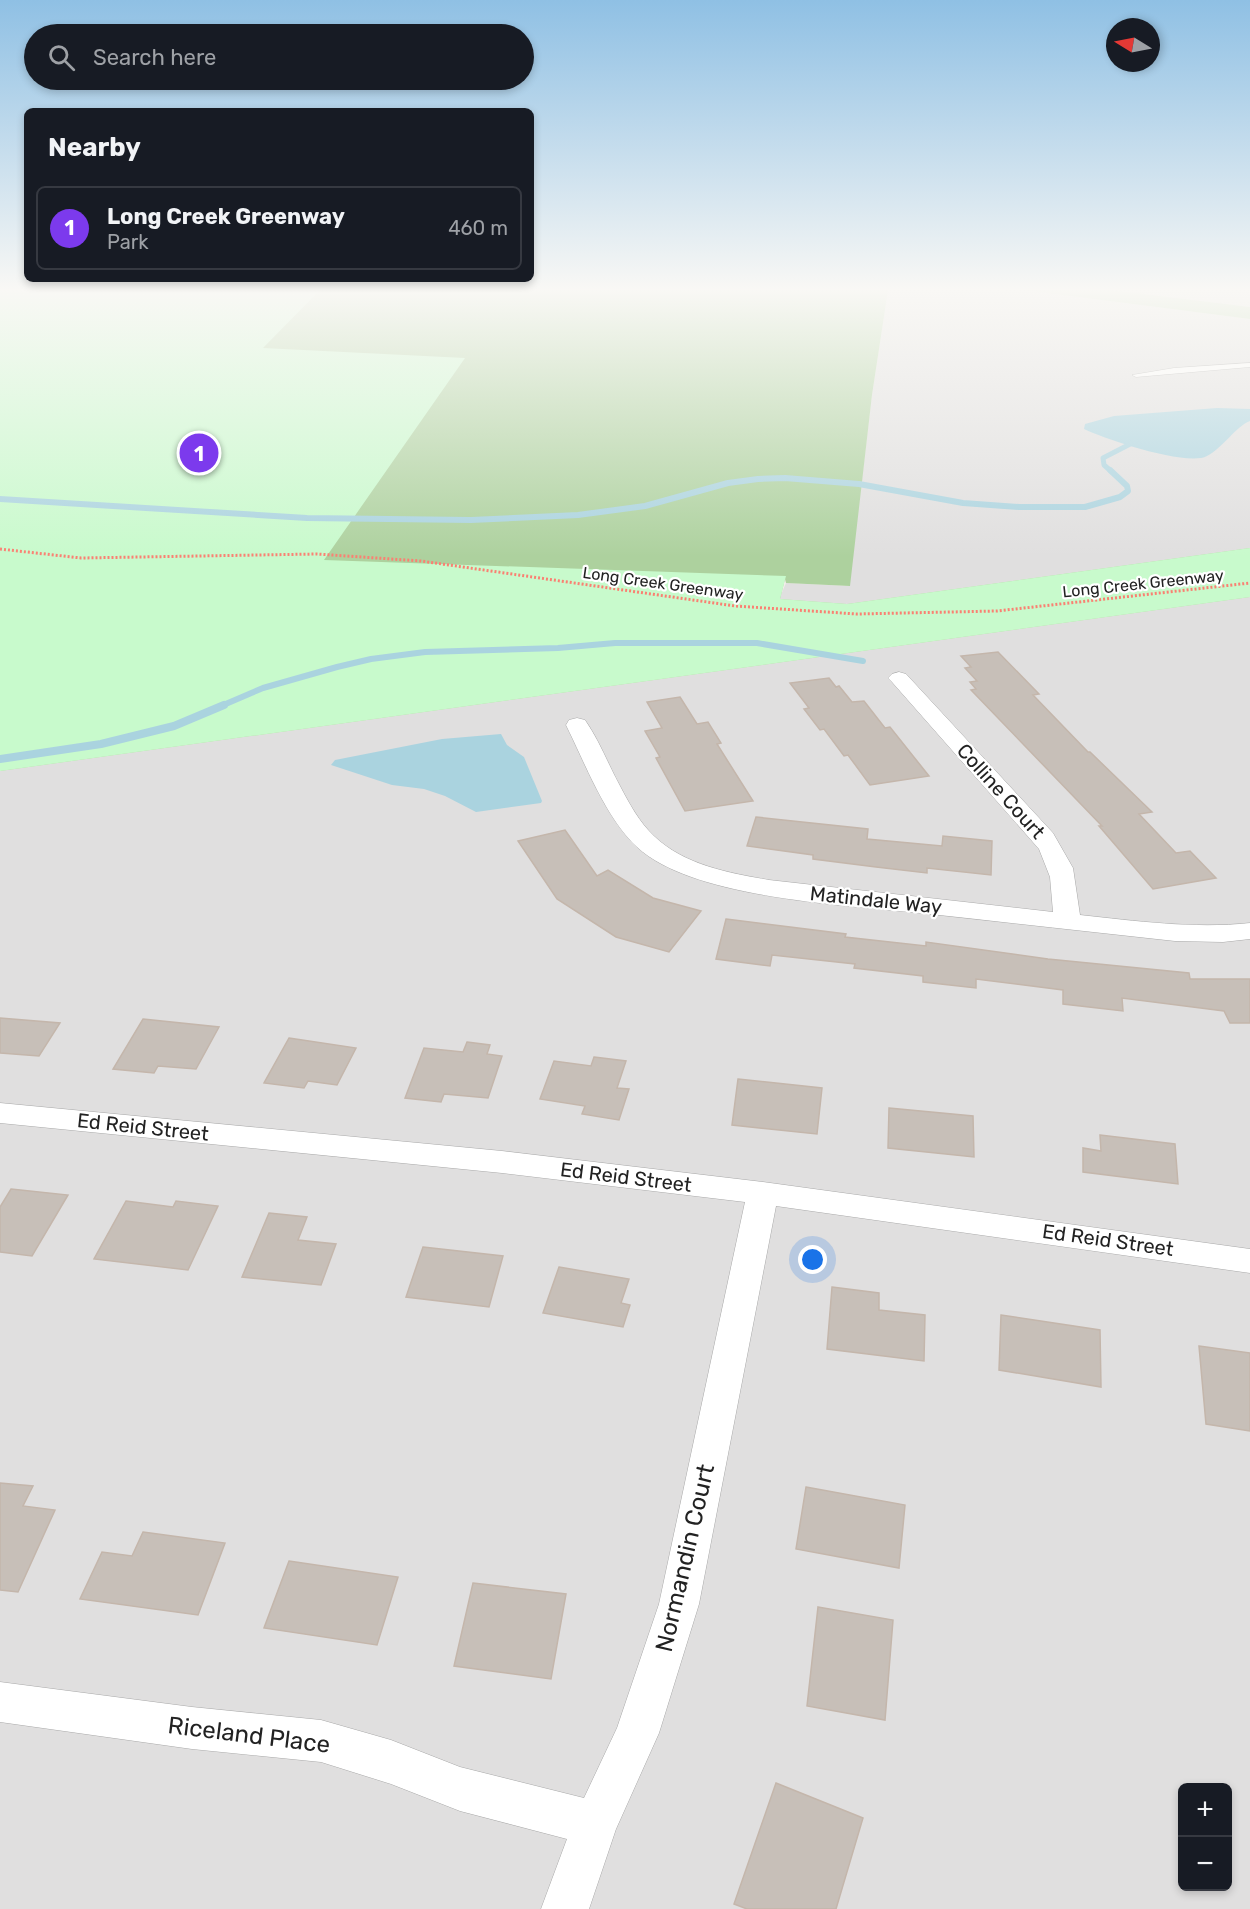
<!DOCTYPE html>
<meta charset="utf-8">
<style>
body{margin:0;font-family:Rubik,sans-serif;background:#242831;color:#f1f3f6}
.controls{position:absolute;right:18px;bottom:18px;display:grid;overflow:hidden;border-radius:9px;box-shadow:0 3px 9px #0003}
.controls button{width:54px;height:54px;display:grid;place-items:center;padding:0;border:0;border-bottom:2px solid #363941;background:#171b24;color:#f1f3f6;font:30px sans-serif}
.compass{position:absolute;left:1106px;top:18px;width:54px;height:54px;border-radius:50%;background:#171b24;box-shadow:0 3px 9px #0003;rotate:280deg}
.you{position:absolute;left:813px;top:1260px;width:21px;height:21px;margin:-15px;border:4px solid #fff;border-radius:50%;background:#1a73e8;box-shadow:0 0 0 9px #1a73e833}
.badge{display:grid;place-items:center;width:39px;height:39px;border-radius:50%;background:#7c3aed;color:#fff;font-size:20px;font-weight:700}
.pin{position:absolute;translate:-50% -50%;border:3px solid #fff;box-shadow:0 2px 6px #0006}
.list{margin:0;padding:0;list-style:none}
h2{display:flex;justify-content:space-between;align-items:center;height:78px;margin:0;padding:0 24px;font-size:26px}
h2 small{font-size:20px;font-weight:400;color:#9ea1a6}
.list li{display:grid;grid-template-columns:39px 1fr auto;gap:18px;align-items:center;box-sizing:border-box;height:84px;margin:0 12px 12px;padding:0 12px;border:2px solid #363941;border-radius:9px}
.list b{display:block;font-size:22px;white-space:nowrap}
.list p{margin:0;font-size:20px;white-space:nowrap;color:#9ea1a6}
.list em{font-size:20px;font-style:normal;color:#9ea1a6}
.icon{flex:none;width:33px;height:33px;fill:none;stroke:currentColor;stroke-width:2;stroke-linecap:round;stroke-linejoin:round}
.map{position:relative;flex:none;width:1250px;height:1909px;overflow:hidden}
.search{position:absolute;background:#171b24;box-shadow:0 3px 9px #0003;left:24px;top:24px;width:510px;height:66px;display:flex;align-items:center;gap:15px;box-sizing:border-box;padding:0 21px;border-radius:33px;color:#9ea1a6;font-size:22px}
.panel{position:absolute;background:#171b24;box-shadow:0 3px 9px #0003;left:24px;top:108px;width:510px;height:174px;border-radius:9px}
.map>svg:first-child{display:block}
.residential{fill:#e0dfdf;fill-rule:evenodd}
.forest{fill:#add19e}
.park{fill:#c8facc}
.water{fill:#aad3df}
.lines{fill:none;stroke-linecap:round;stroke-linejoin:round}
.stream-far2{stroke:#aad3df;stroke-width:5}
.stream-far1{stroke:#aad3df;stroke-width:6}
.stream{stroke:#aad3df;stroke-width:8}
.building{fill:#c7bfb8;stroke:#c4b6ab;stroke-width:1.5}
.lane-casing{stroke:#a9a9a9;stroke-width:1}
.street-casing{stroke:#a9a9a9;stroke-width:1}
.path{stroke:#fa8072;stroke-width:3;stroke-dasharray:2 2;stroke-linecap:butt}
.lane{fill:#fff;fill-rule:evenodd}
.street{fill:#fff;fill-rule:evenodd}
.labels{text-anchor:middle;stroke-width:4.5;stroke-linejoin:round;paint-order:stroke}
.far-street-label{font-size:16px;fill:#222;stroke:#fff}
.street-label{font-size:20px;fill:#222;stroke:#fff}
.near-street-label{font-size:24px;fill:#222;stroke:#fff}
</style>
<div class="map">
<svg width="1250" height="1909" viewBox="0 0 1250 1909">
<rect width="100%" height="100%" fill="#f2efe9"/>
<!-- residential -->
<g class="residential">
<polygon points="888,290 1032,291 1250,319 1250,548 847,604 779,599 786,583 849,586 872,395"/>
<polygon points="1111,290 1250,290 1250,307"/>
<path d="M1250,597V1909H0V771ZM1182,1788H1228V1886H1182Z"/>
</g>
<!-- forest -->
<g class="forest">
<polygon points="0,290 888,290 872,395 850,586 786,583 785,579 780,599 847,604 1250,548 1250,597 0,771"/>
<polygon points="1004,290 1111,290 1250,307 1250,319 1032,291"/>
</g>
<!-- park -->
<polygon class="park" points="0,290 320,290 263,348 465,358 324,560 786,576 780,599 847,604 1250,548 1250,597 0,771"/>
<!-- water -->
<g class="water">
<path d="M1217,408L1250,409V421C1235,427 1224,447 1207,456C1187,467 1105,439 1084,429L1085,424L1114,416Z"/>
<polygon points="501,734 507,745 524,757 542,801 541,803 476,812 445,796 424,789 392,785 331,765 335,760 442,739"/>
</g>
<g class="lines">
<!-- stream-far2 -->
<polyline class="stream-far2" points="1112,472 1104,465 1103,458 1136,441"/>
<!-- stream-far1 -->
<g class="stream-far1">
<polyline points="0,499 307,518 471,520 578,515 645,506 728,483 758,479 785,478 859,484 963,503 1019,507 1085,507 1120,497 1128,491 1127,486 1110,470"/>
<polyline points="221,706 263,688 337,667 371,659 425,652 558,648 615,643 757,643 863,661"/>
</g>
<!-- stream -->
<polyline class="stream" points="0,759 101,744 174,726 224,705"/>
</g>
<!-- building -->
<g class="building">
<polygon points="998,652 1039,694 1033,695 1088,752 1090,752 1152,812 1139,814 1176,853 1190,851 1216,878 1153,889 1099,826 1102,826 971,690 976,689 970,682 977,681 965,668 971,667 961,656"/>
<polygon points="829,678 836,687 839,686 852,702 864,701 885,728 890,727 929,776 870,785 848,755 844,756 824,729 820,730 804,709 809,708 790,683"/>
<polygon points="680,697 697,724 708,722 721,743 717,744 753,801 685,811 656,758 660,757 645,731 662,728 647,702"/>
<polygon points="756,817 868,829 867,839 942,846 943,836 992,841 991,875 927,868 927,873 876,867 813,859 813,855 747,846"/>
<polygon points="565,830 597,876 608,870 653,898 701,911 669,952 616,937 557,899 518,841"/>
<polygon points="726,919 846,934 845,937 926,946 926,942 1048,959 1189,973 1190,979 1250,979 1250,1023 1230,1023 1224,1011 1122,998 1123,1011 1063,1004 1063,990 976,979 976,988 923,982 923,976 854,968 855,964 772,955 770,966 716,959"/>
<polygon points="0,1018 60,1023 39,1056 0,1053"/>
<polygon points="143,1019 219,1027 196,1069 158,1066 154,1073 113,1069"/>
<polygon points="289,1038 356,1048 337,1085 308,1081 304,1088 264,1083"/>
<polygon points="467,1042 490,1045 487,1054 502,1056 488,1098 444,1094 441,1102 405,1098 424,1048 463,1052"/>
<polygon points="594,1057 626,1061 617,1088 629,1089 619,1120 582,1114 585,1106 540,1099 554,1061 591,1066"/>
<polygon points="738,1079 822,1088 817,1134 732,1125"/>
<polygon points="889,1108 973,1116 974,1157 888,1148"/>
<polygon points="1100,1135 1175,1144 1178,1184 1083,1172 1083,1148 1101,1151"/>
<polygon points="11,1189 68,1195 32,1256 0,1252 0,1207"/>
<polygon points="126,1201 173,1207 176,1201 218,1206 188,1270 94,1259"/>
<polygon points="269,1213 307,1217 298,1240 336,1244 321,1285 242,1277"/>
<polygon points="423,1247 503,1256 489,1307 406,1297"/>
<polygon points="559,1267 629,1279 621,1303 630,1305 623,1327 543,1313"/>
<polygon points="832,1287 879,1293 879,1310 925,1315 924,1361 827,1349"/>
<polygon points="1001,1315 1100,1330 1101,1387 999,1370"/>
<polygon points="1199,1346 1250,1353 1250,1431 1206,1424"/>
<polygon points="0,1483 33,1486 23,1506 55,1510 18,1592 0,1590"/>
<polygon points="806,1487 905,1505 899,1568 796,1549"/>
<polygon points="143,1532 225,1543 198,1615 80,1599 102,1552 132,1556"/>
<polygon points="289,1561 398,1577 377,1645 264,1628"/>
<polygon points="473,1583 566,1594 551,1679 454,1666"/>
<polygon points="818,1607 893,1620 885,1720 807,1706"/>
<polygon points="776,1783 863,1818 836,1909 747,1909 734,1904"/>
</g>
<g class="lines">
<defs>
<polygon id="lane" points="1250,363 1250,367 1136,377 1132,375 1174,368"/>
<g id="street">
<path d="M899,672L906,674L1053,833L1073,868L1080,915C1136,921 1193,929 1250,923V939L1223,942L1175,941C1093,932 1012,923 930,914C853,905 694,900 637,847C605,817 585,763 566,725L569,720L577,718L585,720C599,740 608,764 620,786C629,803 639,822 654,836C684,865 729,873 769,880L1053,912L1050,877L1039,849L892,682L888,678L892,674Z"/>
<polygon points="0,1103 502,1151 763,1182 1250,1249 1250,1273 776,1206 699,1604 659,1733 616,1829 589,1909 541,1909 567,1839 460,1811 391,1784 321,1762 192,1749 0,1722 0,1682 192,1707 321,1720 391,1740 460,1767 584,1798 617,1728 659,1604 745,1202 502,1173 0,1123"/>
</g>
</defs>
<!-- lane casing -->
<use href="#lane" class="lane-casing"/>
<!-- street casing -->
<use href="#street" class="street-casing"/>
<!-- path -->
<polyline class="path" points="0,549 81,558 317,554 421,561 735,606 857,614 997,611 1250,583"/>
<!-- lane -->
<use href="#lane" class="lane"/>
<!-- street -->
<use href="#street" class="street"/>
</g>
<!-- sky -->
<linearGradient id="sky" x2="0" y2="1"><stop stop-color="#8fc0e4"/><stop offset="0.52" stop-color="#f9f8f5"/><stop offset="1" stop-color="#f9f8f5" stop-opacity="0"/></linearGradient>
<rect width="1250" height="557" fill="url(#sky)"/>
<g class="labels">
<!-- far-street labels -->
<g class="far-street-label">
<text transform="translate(663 583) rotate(8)" y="6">Long Creek Greenway</text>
<text transform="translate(1143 583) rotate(-6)" y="6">Long Creek Greenway</text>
</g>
<!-- street labels -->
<g class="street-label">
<text transform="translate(1001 791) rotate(48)" y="7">Colline Court</text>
<text transform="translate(876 900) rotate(6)" y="7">Matindale Way</text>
<text transform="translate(143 1127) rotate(6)" y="7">Ed Reid Street</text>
<text transform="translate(626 1177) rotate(7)" y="7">Ed Reid Street</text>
<text transform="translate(1108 1240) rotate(8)" y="7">Ed Reid Street</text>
</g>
<!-- near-street labels -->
<g class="near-street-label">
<text transform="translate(685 1558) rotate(-77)" y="8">Normandin Court</text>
<text transform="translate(249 1735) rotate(7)" y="8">Riceland Place</text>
</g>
</g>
</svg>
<div class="controls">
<button>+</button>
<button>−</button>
</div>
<svg class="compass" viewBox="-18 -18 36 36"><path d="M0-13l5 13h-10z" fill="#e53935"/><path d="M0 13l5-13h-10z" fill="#9ea1a6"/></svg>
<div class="you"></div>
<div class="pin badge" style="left:199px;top:453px">1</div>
<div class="search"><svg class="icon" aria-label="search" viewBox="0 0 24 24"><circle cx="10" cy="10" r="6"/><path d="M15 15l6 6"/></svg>Search here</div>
<section class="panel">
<h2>Nearby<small></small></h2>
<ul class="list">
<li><span class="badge">1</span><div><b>Long Creek Greenway</b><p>Park</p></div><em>460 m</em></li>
</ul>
</section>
</div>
